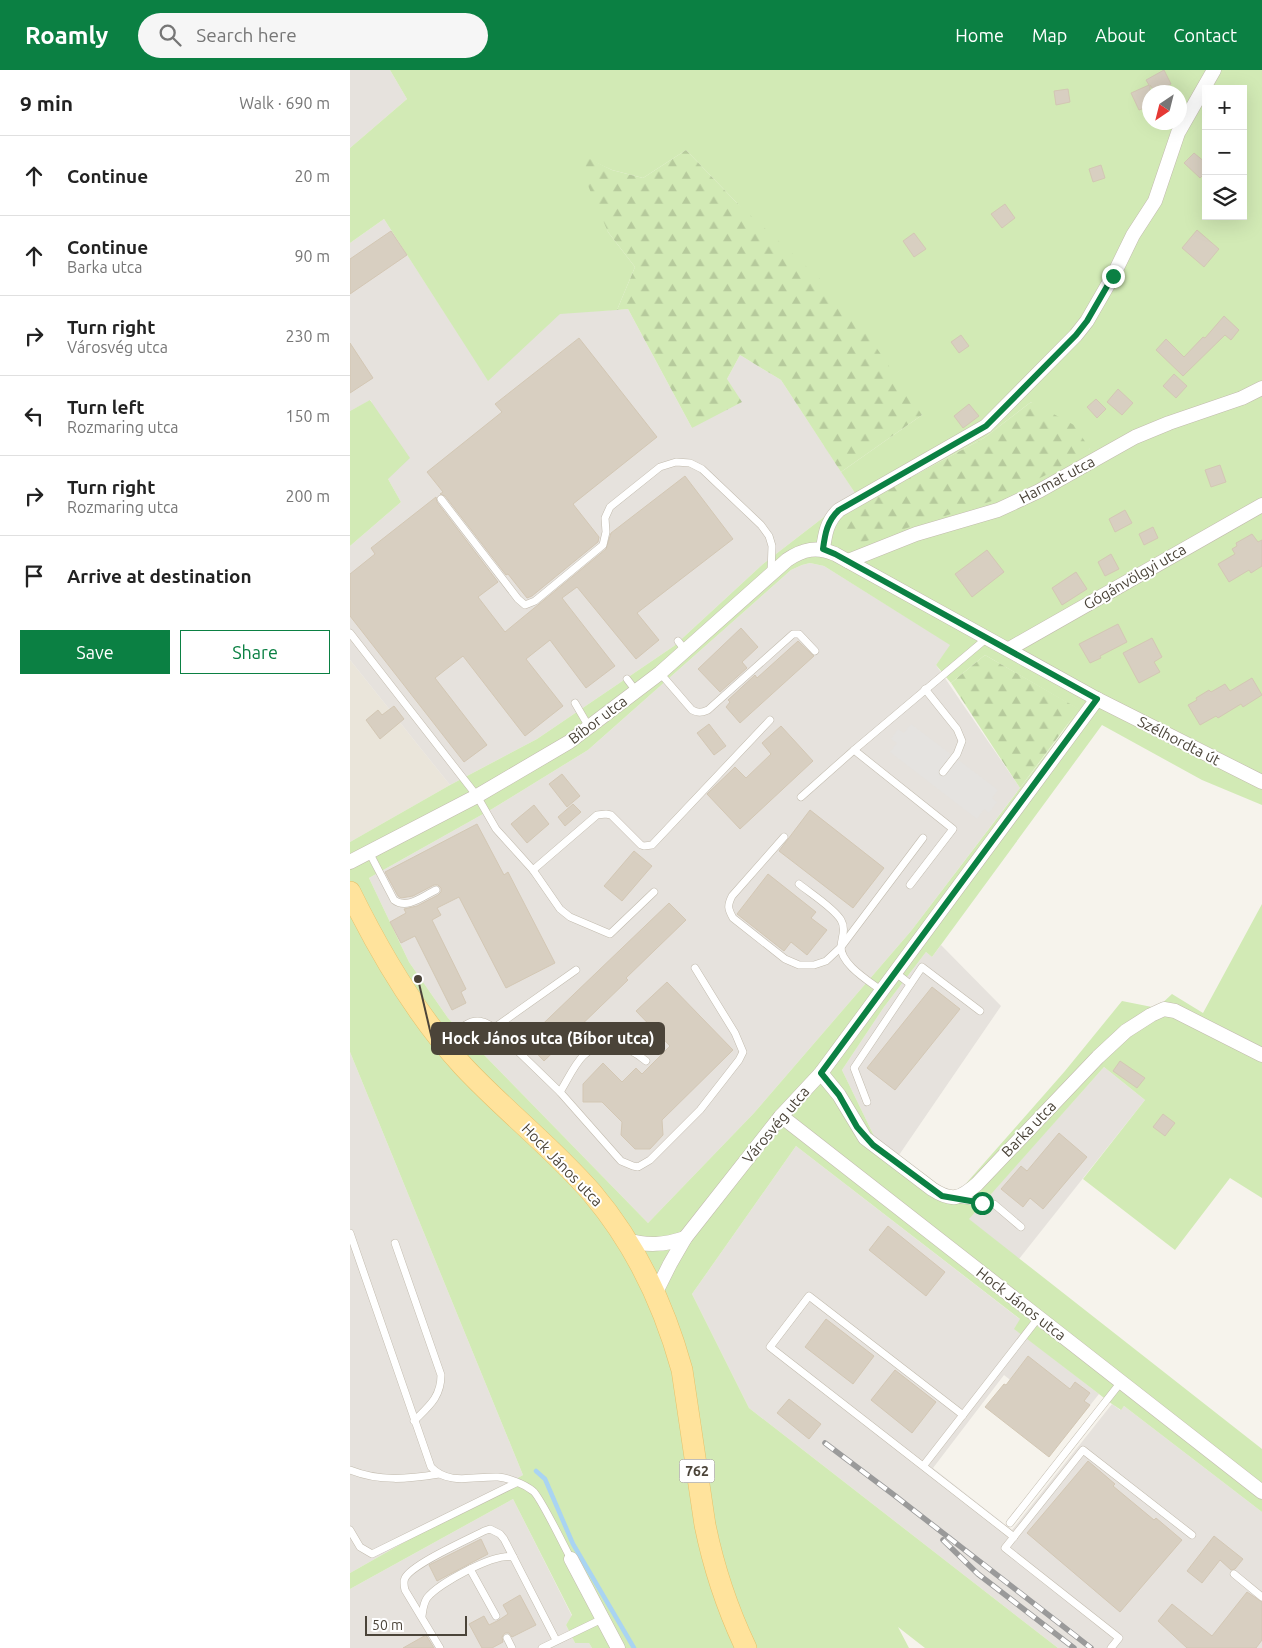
<!DOCTYPE html>
<meta charset="utf-8">
<style>
body{margin:0;font-family:Ubuntu,sans-serif;background:#f6f6f6;color:#222}
.controls{position:absolute;right:15px;top:15px;display:grid;overflow:hidden;border-radius:0px;box-shadow:0 5px 20px #0002}
.controls button{width:45px;height:45px;display:grid;place-items:center;padding:0;border:0;border-bottom:1px solid #e0e0e0;background:#fff;color:#222;font:25px sans-serif}
.compass{position:absolute;left:792px;top:15px;width:45px;height:45px;border-radius:50%;background:#fff;box-shadow:0 5px 20px #0002;rotate:215deg}
.scale{position:absolute;left:15px;bottom:12px;width:102px;box-sizing:border-box;padding-left:5px;border:2px solid #4b4439;border-top:0;font-size:14px;line-height:18px;white-space:nowrap;color:#4b4439;-webkit-text-stroke:4px #fff;paint-order:stroke}
.stop{position:absolute;width:15px;height:15px;margin:-11px;border:4px solid #0b8043;border-radius:50%;background:#fff}
.stop.end{background:#0b8043;border-color:#fff;box-shadow:0 1px 5px #0008}
.list{margin:0;padding:0;list-style:none}
h2{display:flex;justify-content:space-between;align-items:center;height:65px;margin:0;padding:0 20px;font-size:21px}
h2 small{font-size:16px;font-weight:400;color:#767676}
.list li{display:grid;grid-template-columns:32px 1fr auto;gap:15px;align-items:center;box-sizing:border-box;height:80px;padding:0 20px;border-top:1px solid #e0e0e0}
.list b{display:block;font-size:19px;white-space:nowrap}
.list p{margin:0;font-size:16px;white-space:nowrap;color:#767676}
.list em{font-size:16px;font-style:normal;color:#767676}
.actions{display:flex;gap:10px;padding:15px 20px}
.actions a{flex:1;padding:11px 0;border:1px solid #0b8043;border-radius:0px;text-align:center;font-size:18px;color:#0b8043}
.actions .main{background:#0b8043;color:#fff}
.icon{flex:none;width:28px;height:28px;fill:none;stroke:currentColor;stroke-width:2;stroke-linecap:round;stroke-linejoin:round}
.map{position:relative;flex:none;width:912px;height:1578px;overflow:hidden}
header{display:flex;align-items:center;gap:30px;box-sizing:border-box;height:70px;padding:0 25px;background:#0b8043;color:#fff}
header strong{font-size:24px}
nav{display:flex;gap:28px;margin-inline-start:auto;font-size:18px}
.search{width:350px;height:45px;background:#f6f6f6;display:flex;align-items:center;gap:12px;box-sizing:border-box;padding:0 18px;border-radius:28px;color:#767676;font-size:19px}
main{display:flex}
aside{flex:1;background:#fff}
.map>svg:first-child{display:block}
.residential{fill:#eae5da}
.industrial{fill:#e6e2dd}
.green{fill:#d2eab5;fill-rule:evenodd}
.forest{fill:url(#forest-firs)}
.parking{fill:#e5e3e0}
.lines{fill:none;stroke-linecap:round;stroke-linejoin:round}
.stream{stroke:#a9d4f2;stroke-width:4.5}
.building{fill:#d8cfc1;stroke:#d3c7b4}
.lane-casing{stroke:#c2bbae;stroke-width:8}
.street-casing{stroke:#c2bbae;stroke-width:15}
.primary-casing{stroke:#e6c16a;stroke-width:22}
.lane{stroke:#fff;stroke-width:7}
.street{stroke:#fff;stroke-width:14}
.primary{stroke:#ffe39c;stroke-width:21}
.rail-casing{stroke:#9a9a9a;stroke-width:5.5}
.rail{stroke:#fff;stroke-width:4;stroke-dasharray:11;stroke-linecap:butt}
.route{stroke:#0b8043;stroke-width:6}
.labels{text-anchor:middle;stroke-width:4;stroke-linejoin:round;paint-order:stroke}
.shield{fill:#fff;stroke:#817c74;stroke-width:1}
.shield-label{font-size:14px;font-weight:bold;fill:#4b4439}
.street-label{font-size:15px;fill:#4b4439;stroke:#fff}
.leader{fill:none;stroke:#4b4439;stroke-width:2}
.callout-dot{fill:#4b4439;stroke:#fff;stroke-width:2}
.callout{fill:#4b4439;stroke:#4b4439;stroke-width:2}
.callout-label{font-size:16px;text-anchor:middle;font-weight:bold;fill:#fff}
</style>
<header>
<strong>Roamly</strong>
<div class="search"><svg class="icon" aria-label="search" viewBox="0 0 24 24"><circle cx="10" cy="10" r="6"/><path d="M15 15l6 6"/></svg>Search here</div>
<nav><a>Home</a><a>Map</a><a>About</a><a>Contact</a></nav>
</header>
<main>
<aside>
<h2>9 min<small>Walk · 690 m</small></h2>
<ul class="list">
<li><svg class="icon" aria-label="ahead" viewBox="0 0 24 24"><path d="M12 20V5M6 11l6-6 6 6"/></svg><div><b>Continue</b></div><em>20 m</em></li>
<li><svg class="icon" aria-label="ahead" viewBox="0 0 24 24"><path d="M12 20V5M6 11l6-6 6 6"/></svg><div><b>Continue</b><p>Barka utca</p></div><em>90 m</em></li>
<li><svg class="icon" aria-label="right" viewBox="0 0 24 24"><path d="M7 20v-9h11M14 6l5 5-5 5"/></svg><div><b>Turn right</b><p>Városvég utca</p></div><em>230 m</em></li>
<li><svg class="icon" aria-label="left" viewBox="0 0 24 24"><path d="M17 20v-9H6M10 6l-5 5 5 5"/></svg><div><b>Turn left</b><p>Rozmaring utca</p></div><em>150 m</em></li>
<li><svg class="icon" aria-label="right" viewBox="0 0 24 24"><path d="M7 20v-9h11M14 6l5 5-5 5"/></svg><div><b>Turn right</b><p>Rozmaring utca</p></div><em>200 m</em></li>
<li><svg class="icon" aria-label="arrive" viewBox="0 0 24 24"><path d="M6 21V4h12l-3 4 3 4H6"/></svg><div><b>Arrive at destination</b></div></li>
</ul>
<div class="actions"><a class="main">Save</a><a>Share</a></div>
</aside>
<div class="map">
<svg width="912" height="1578" viewBox="0 0 912 1578">
<defs>
<pattern id="forest-firs" width="22" height="20" patternUnits="userSpaceOnUse" patternTransform="scale(1.25)"><rect width="22" height="20" fill="#d2eab5"/><path d="M5 1l3.5 6h-7zM16 11l3.5 6h-7z" fill="#b6ca9c"/></pattern>
</defs>
<rect width="100%" height="100%" fill="#f6f3ec"/>
<!-- residential -->
<polygon class="residential" points="0,590 100,715 0,772"/>
<!-- industrial -->
<g class="industrial">
<polygon points="0,0 40,0 57,29 0,78"/>
<polygon points="34,149 138,310 210,243 278,239 342,358 377,309 390,285 431,310 505,423 413,494 324,576 187,669 100,715 0,590 0,476 51,432 38,409 21,330 0,341 0,173"/>
<polygon points="460,493 474,496 601,575 586,595 670,718 561,861 404,1043 298,1153 98,948 59,892 19,808 142,739 238,680 441,500 452,495"/>
<polygon points="591,875 651,936 549,1085 525,1068 492,1000 534,937 576,882 582,887"/>
<polygon points="0,982 173,1405 0,1503"/>
<polygon points="754,997 795,1030 669,1189 618,1149"/>
<polygon points="446,1076 671,1250 665,1259 749,1324 722,1358 654,1305 583,1398 662,1460 762,1334 770,1340 774,1336 912,1442 912,1578 708,1578 399,1338 342,1224"/>
<polygon points="163,1429 222,1546 216,1555 225,1573 239,1573 242,1578 0,1578 0,1519"/>
</g>
<!-- green -->
<g class="green">
<path d="M40,0H912V735L852,710L752,655L582,887L576,882L534,937L492,1000L525,1068L593,1118L602,1121L612,1118L715,1001L772,931L807,938L822,924L853,943L912,834V1128L880,1108L825,1180L733,1109L795,1030L754,997L619,1149L912,1379V1442L774,1336L771,1340L762,1334L664,1259L670,1249L446,1076L342,1224L399,1338L708,1578H575L548,1557L559,1578H242L239,1573H225L216,1555L222,1545L163,1429L0,1519V1503L173,1405L0,982V772L100,715L187,669L324,576L413,494L505,423L491,402L572,345L386,132L336,80L293,108L262,100L238,89L258,162L285,197L267,240L210,244L138,311L34,149L0,173V78L57,29ZM856,19H893V146H856ZM800,22H830V52H800ZM681,332L740,379L487,447L634,368ZM460,493L474,496L600,575L586,595L601,613L635,585L728,639L712,663L561,861L404,1043L298,1153L98,948L59,892L19,808L142,739L238,680L441,500L452,495Z"/>
<polygon points="20,330 60,388 38,409 51,432 0,476 0,341"/>
</g>
<!-- forest -->
<g class="forest">
<polygon points="336,80 386,132 471,210 509,252 572,345 491,402 431,310 390,285 377,309 392,332 342,358 278,239 267,240 285,197 258,162 233,104 238,88 262,100 293,108"/>
<polygon points="681,332 724,355 740,379 698,404 645,430 507,474 490,457 487,447 634,368"/>
<polygon points="635,585 729,639 670,718 601,613"/>
</g>
<!-- parking -->
<polygon class="parking" points="561,654 648,720 642,728 647,732 639,743 634,739 627,749 540,682 547,673 541,669 548,659 554,663"/>
<g class="lines">
<!-- stream -->
<polyline class="stream" points="186,1401 195,1409 223,1474 284,1578"/>
</g>
<!-- building -->
<g class="building">
<polygon points="814,0 821,14 805,22 800,15 800,36 789,40 781,23 799,15 796,10"/>
<polygon points="718,19 720,32 706,35 704,21"/>
<polygon points="844,83 856,93 856,102 850,108 834,93"/>
<polygon points="751,95 755,108 743,112 739,99"/>
<polygon points="655,134 665,148 652,158 641,144"/>
<polygon points="847,160 869,179 854,197 832,178"/>
<polygon points="41,161 57,185 0,224 0,189"/>
<polygon points="564,163 576,179 564,187 553,171"/>
<polygon points="874,246 889,260 881,270 875,265 833,306 806,280 816,269 834,287 853,267 855,268"/>
<polygon points="611,265 619,276 609,283 601,272"/>
<polygon points="229,268 307,367 223,434 249,467 248,472 182,526 177,528 158,504 156,505 95,426 90,424 93,422 77,402 152,342 145,334"/>
<polygon points="0,273 23,308 0,323"/>
<polygon points="824,304 837,316 826,328 813,316"/>
<polygon points="768,319 783,333 772,345 757,332"/>
<polygon points="746,329 756,339 747,348 737,337"/>
<polygon points="619,334 629,346 613,358 604,346"/>
<polygon points="870,395 876,412 861,417 855,400"/>
<polygon points="335,406 383,469 287,543 309,570 286,589 227,517 212,528 265,596 236,618 200,570 176,589 213,636 175,666 113,586 85,608 137,675 114,692 0,546 0,504 25,484 21,478 86,427 87,432 148,512 128,527 155,562 256,479 261,463"/>
<polygon points="775,440 782,453 765,462 759,449"/>
<polygon points="803,457 808,468 794,475 789,464"/>
<polygon points="902,464 908,472 912,470 912,496 901,503 899,500 879,512 868,494 885,484 882,479 887,476 886,473"/>
<polygon points="637,480 654,502 622,527 605,504"/>
<polygon points="761,484 769,499 755,506 748,492"/>
<polygon points="726,502 737,519 712,535 702,518"/>
<polygon points="768,554 777,572 750,586 751,588 740,593 729,574"/>
<polygon points="391,558 408,577 392,592 397,598 370,622 348,599"/>
<polygon points="802,568 812,587 804,592 810,602 789,613 773,583"/>
<polygon points="448,571 464,586 390,653 376,637 380,632 378,630 405,605 407,608"/>
<polygon points="902,608 912,625 893,637 891,634 868,648 866,646 850,655 838,635 847,630 846,628 859,620 861,622 875,614 880,621"/>
<polygon points="44,636 54,649 30,669 16,650 28,640 32,645"/>
<polygon points="359,654 376,676 364,685 347,663"/>
<polygon points="431,656 463,691 390,759 357,724 385,697 396,708 421,684 412,673"/>
<polygon points="212,704 230,726 217,737 199,714"/>
<polygon points="223,734 231,742 215,756 208,747"/>
<polygon points="184,735 199,754 177,773 161,754"/>
<polygon points="460,740 534,798 503,838 429,781"/>
<polygon points="127,754 154,805 158,802 205,893 156,918 109,827 87,838 91,845 82,850 116,919 111,922 116,933 102,940 65,866 51,873 40,852 56,843 54,839 67,836 88,825 91,822 91,818 88,815 84,815 63,826 51,828 48,826 35,802"/>
<polygon points="284,781 302,796 272,831 254,816"/>
<polygon points="418,804 466,842 461,848 477,860 457,885 441,872 434,881 387,844"/>
<polygon points="319,833 336,850 276,908 278,910 194,991 175,971"/>
<polygon points="317,912 383,980 312,1050 313,1065 300,1079 285,1079 271,1065 272,1052 252,1032 233,1032 233,1014 253,993 272,1012 286,998 292,1004 320,976 286,941"/>
<polygon points="582,917 610,939 545,1020 517,998"/>
<polygon points="770,991 795,1008 787,1018 763,1001"/>
<polygon points="813,1044 825,1053 815,1066 803,1057"/>
<polygon points="709,1063 737,1087 693,1139 680,1128 673,1137 651,1119 671,1096 677,1101"/>
<polygon points="538,1156 595,1202 576,1226 519,1180"/>
<polygon points="476,1249 524,1286 503,1314 455,1277"/>
<polygon points="678,1286 720,1319 725,1312 740,1323 734,1331 740,1335 699,1387 635,1337 654,1314 656,1315"/>
<polygon points="545,1300 586,1332 562,1363 521,1330"/>
<polygon points="439,1329 471,1354 459,1369 427,1343"/>
<polygon points="738,1391 765,1414 763,1416 804,1450 806,1448 832,1470 770,1542 677,1463"/>
<polygon points="864,1466 893,1489 885,1499 881,1500 870,1490 852,1513 837,1501"/>
<polygon points="131,1469 138,1484 87,1511 79,1495"/>
<polygon points="897,1522 912,1532 912,1570 906,1578 837,1578 808,1551 822,1534 862,1566"/>
<polygon points="170,1525 186,1555 162,1567 159,1563 155,1563 152,1567 153,1572 142,1578 132,1578 119,1554 134,1546 139,1555 149,1550 158,1544 153,1535"/>
<polygon points="76,1565 84,1578 53,1578"/>
</g>
<g class="lines">
<defs>
<g id="lane">
<polyline points="91,429 168,529 175,535 185,531 253,475 256,462 255,448 260,437 310,397 326,392 340,393 352,399 411,455 419,466 422,476 421,503"/>
<polyline points="0,563 127,726 146,759 183,800 247,745 256,744 261,745 291,775 294,776 302,775 420,650"/>
<polyline points="328,571 335,580"/>
<path d="M310,603L342,640C348,643 351,643 358,640L443,564H449L465,581"/>
<polyline points="277,609 286,621"/>
<polyline points="575,619 607,659 612,671 607,684 593,702"/>
<polyline points="225,633 239,657"/>
<polyline points="504,680 603,759 560,815"/>
<polyline points="451,727 504,680 637,568"/>
<path d="M434,767L382,826C377,836 378,839 383,848L435,889L449,895H464L476,891L491,877L573,768"/>
<path d="M19,782L44,830C57,840 73,826 86,820"/>
<polyline points="183,800 210,839 220,847 260,864 304,822"/>
<path d="M449,814C460,823 484,838 491,850C496,859 492,866 491,876C490,894 519,911 532,921"/>
<polyline points="546,903 560,914"/>
<polyline points="144,958 226,900"/>
<path d="M95,973C105,964 118,947 133,952C137,953 141,956 144,958L210,1022L271,1091L283,1096L288,1097L300,1090L350,1040L389,990L393,982L385,963L345,898"/>
<path d="M210,1022C217,1011 224,995 233,986C253,966 277,975 296,991"/>
<polyline points="517,1032 504,998 572,897 630,941"/>
<polyline points="607,1129 644,1134 671,1157"/>
<path d="M0,1163L81,1397C99,1416 124,1406 148,1407C159,1408 174,1414 183,1421C190,1426 215,1478 221,1489"/>
<path d="M45,1173L91,1305C91,1327 79,1336 64,1351"/>
<polyline points="613,1345 459,1226 420,1277 664,1467"/>
<polyline points="574,1395 689,1247"/>
<path d="M0,1400C30,1412 58,1409 89,1404"/>
<polyline points="660,1453 771,1312"/>
<polyline points="0,1460 10,1477 22,1484 166,1413"/>
<polyline points="120,1499 146,1546"/>
<polyline points="884,1504 912,1527"/>
<path d="M72,1546C73,1540 73,1534 77,1528C89,1513 144,1483 163,1487"/>
<polyline points="157,1568 162,1578"/>
<path d="M90,1578L55,1520C54,1516 53,1512 55,1508C62,1494 117,1470 134,1461L140,1459L150,1464L154,1469L206,1570"/>
<polyline points="192,1578 252,1549"/>
<polyline points="761,1578 769,1568 655,1478 733,1380 842,1465"/>
</g>
<g id="street">
<path d="M473,479C475,464 477,451 489,440L636,356L726,265L737,251L763,206L783,165L805,131L828,63L864,0"/>
<polyline points="498,491 566,464 648,440 689,421 785,367 819,353 892,328 912,318"/>
<polyline points="659,579 912,435"/>
<path d="M0,792L127,726L219,672L310,603L437,490C453,479 467,476 485,484L747,629L912,712"/>
<path d="M471,1003L489,1025L515,1068L582,1119C602,1132 610,1129 627,1114L748,987L776,961L801,945L814,939L825,941L912,985"/>
<polyline points="431,1046 912,1422"/>
<path d="M276,1170C298,1176 314,1175 335,1168"/>
<polyline points="306,1222 320,1194 335,1168 431,1046 471,1003 747,629"/>
<polyline points="221,1489 268,1578"/>
</g>
<path id="primary" d="M0,822C30,883 66,945 113,996C154,1040 202,1077 242,1123C286,1175 314,1235 332,1300L355,1455C364,1499 377,1538 396,1578"/>
</defs>
<!-- lane casing -->
<use href="#lane" class="lane-casing"/>
<!-- street casing -->
<use href="#street" class="street-casing"/>
<!-- primary casing -->
<use href="#primary" class="primary-casing"/>
<!-- lane -->
<use href="#lane" class="lane"/>
<!-- street -->
<use href="#street" class="street"/>
<!-- primary -->
<use href="#primary" class="primary"/>
<defs>
<g id="rail">
<polyline points="475,1373 544,1425 741,1578"/>
<polyline points="593,1470 628,1504 724,1578"/>
</g>
</defs>
<!-- rail casing -->
<use href="#rail" class="rail-casing"/>
<!-- rail -->
<use href="#rail" class="rail"/>
</g>
<g class="lines">
<!-- route -->
<path class="route" d="M632,1133L592,1126L523,1075L507,1057L489,1025L471,1003L747,629L485,484L473,479C475,464 477,451 489,440L636,356L726,265L737,251L763,206"/>
</g>
<g class="labels">
<!-- shield labels -->
<rect class="shield" x="329.5" y="1389.5" width="35" height="23" rx="4"/>
<g class="shield-label">
<text x="347" y="1406">762</text>
</g>
<!-- street labels -->
<g class="street-label">
<text transform="translate(707 410) rotate(-28)" y="5">Harmat utca</text>
<text transform="translate(785 507) rotate(-30)" y="5">Gógánvölgyi utca</text>
<text transform="translate(248 650) rotate(-37)" y="5">Bíbor utca</text>
<text transform="translate(829 671) rotate(27)" y="5">Szélhordta út</text>
<text transform="translate(426 1055) rotate(-50)" y="5">Városvég utca</text>
<text transform="translate(679 1059) rotate(-46)" y="5">Barka utca</text>
<text transform="translate(212 1095) rotate(46)" y="5">Hock János utca</text>
<text transform="translate(671 1234) rotate(38)" y="5">Hock János utca</text>
</g>
</g>
<!-- callouts -->
<path class="leader" d="M68 909L82 969"/>
<circle class="callout-dot" cx="68" cy="909" r="5"/>
<rect class="callout" x="82" y="953" width="232" height="31" rx="5"/>
<g class="callout-label">
<text x="198" y="974">Hock János utca (Bíbor utca)</text>
</g>
</svg>
<div class="controls">
<button>+</button>
<button>−</button>
<button><svg class="icon" aria-label="layers" viewBox="0 0 24 24"><path d="M12 4l9 5-9 5-9-5zM3 14l9 5 9-5"/></svg></button>
</div>
<svg class="compass" viewBox="-18 -18 36 36"><path d="M0-13l5 13h-10z" fill="#e53935"/><path d="M0 13l5-13h-10z" fill="#767676"/></svg>
<div class="scale">50 m</div>
<div class="stop" style="left:632px;top:1133px"></div>
<div class="stop end" style="left:763px;top:206px"></div>
</div>
</main>
